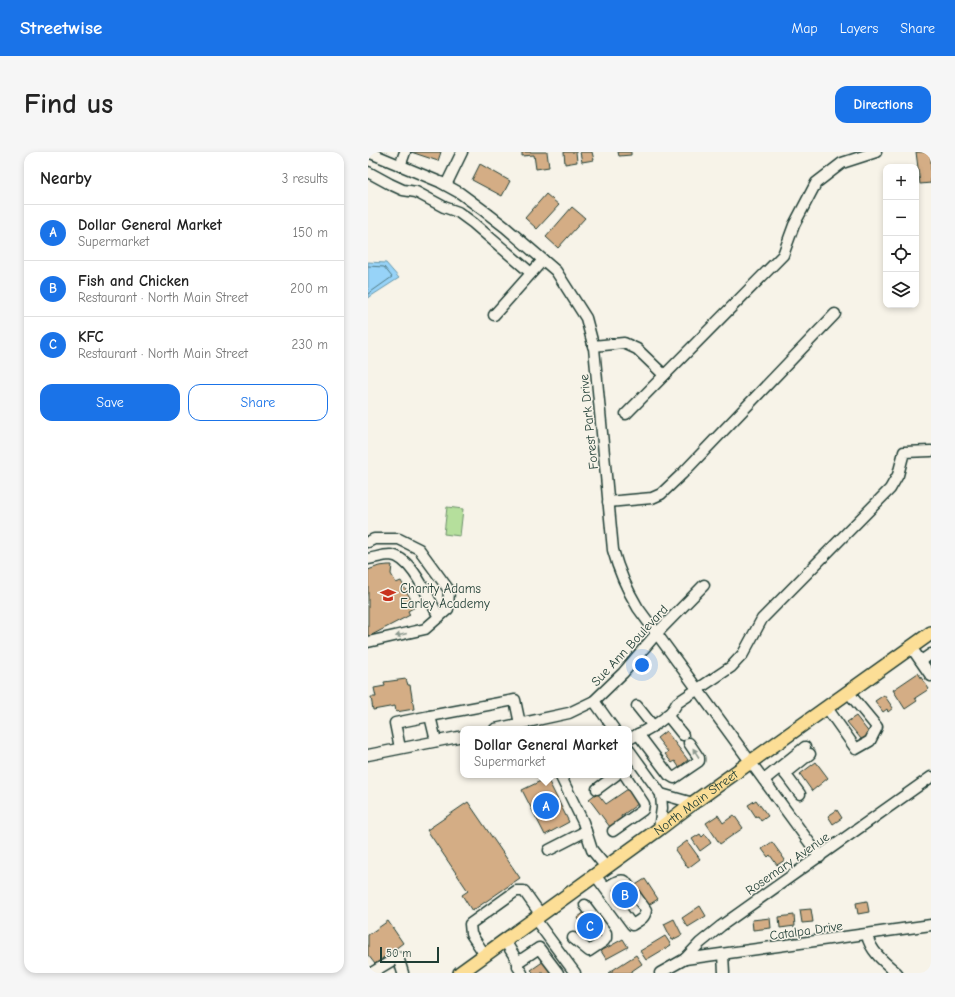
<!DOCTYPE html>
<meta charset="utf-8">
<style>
body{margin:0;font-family:"Comic Neue",sans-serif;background:#f6f6f6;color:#222}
.controls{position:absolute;right:12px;top:12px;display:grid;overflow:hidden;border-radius:8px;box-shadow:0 2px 6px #0003}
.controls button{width:36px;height:36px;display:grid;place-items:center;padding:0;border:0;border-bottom:1px solid #e0e0e0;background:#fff;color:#222;font:20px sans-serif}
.scale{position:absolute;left:12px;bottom:10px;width:59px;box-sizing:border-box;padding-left:4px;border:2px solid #1f3d34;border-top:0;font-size:11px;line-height:14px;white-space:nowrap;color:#1f3d34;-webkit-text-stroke:3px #f7f3e8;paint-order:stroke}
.you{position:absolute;left:274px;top:513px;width:14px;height:14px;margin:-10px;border:3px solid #fff;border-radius:50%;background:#1a73e8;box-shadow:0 0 0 6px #1a73e833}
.badge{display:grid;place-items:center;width:26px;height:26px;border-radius:50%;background:#1a73e8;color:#fff;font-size:13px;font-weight:700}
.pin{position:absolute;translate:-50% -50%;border:2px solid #fff;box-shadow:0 1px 4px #0006}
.popup{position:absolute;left:92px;top:574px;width:172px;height:52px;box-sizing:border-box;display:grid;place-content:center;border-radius:8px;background:#fff;filter:drop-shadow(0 1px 3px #0005);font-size:13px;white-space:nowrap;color:#767676}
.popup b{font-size:15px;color:#222}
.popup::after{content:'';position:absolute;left:50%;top:100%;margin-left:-8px;border:8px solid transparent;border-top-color:#fff}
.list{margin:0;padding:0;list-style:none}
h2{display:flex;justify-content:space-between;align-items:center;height:52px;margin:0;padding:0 16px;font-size:17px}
h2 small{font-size:13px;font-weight:400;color:#767676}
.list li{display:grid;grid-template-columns:26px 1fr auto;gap:12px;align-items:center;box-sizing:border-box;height:56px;padding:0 16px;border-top:1px solid #e0e0e0}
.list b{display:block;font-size:15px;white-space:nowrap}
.list p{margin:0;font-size:13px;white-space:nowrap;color:#767676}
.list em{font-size:13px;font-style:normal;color:#767676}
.actions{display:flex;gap:8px;padding:12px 16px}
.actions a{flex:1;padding:9px 0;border:1px solid #1a73e8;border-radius:12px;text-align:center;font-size:14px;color:#1a73e8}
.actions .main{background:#1a73e8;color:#fff}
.icon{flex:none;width:22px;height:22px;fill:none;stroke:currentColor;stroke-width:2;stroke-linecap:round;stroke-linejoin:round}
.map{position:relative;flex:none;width:563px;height:821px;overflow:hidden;border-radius:12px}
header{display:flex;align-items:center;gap:24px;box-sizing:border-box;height:56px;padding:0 20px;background:#1a73e8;color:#fff}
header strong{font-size:19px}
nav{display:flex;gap:22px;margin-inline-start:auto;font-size:14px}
.intro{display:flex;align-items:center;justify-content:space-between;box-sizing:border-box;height:96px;padding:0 24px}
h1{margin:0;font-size:28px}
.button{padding:10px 18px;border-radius:12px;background:#1a73e8;color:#fff;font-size:14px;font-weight:700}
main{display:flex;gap:24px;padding:0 24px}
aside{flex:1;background:#fff;border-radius:12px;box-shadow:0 2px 6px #0003}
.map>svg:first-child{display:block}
.green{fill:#b5df9c;stroke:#6a8e68}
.water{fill:#97d3f8;stroke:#6797aa}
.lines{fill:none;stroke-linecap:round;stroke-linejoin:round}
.shore{stroke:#4f7982;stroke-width:1}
.building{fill:#d4ad85;stroke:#1f3d34}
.minor-casing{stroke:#1f3d34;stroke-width:13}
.major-casing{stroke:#1f3d34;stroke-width:16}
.minor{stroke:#f7f3e8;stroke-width:10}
.major{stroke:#fcde96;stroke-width:13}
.oneway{fill:#8b988e}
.labels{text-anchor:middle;stroke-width:3;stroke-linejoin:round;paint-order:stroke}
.street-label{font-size:13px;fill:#1f3d34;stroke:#f7f3e8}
.poi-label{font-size:13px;fill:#1f3d34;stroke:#f7f3e8;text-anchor:start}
</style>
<header>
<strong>Streetwise</strong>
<nav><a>Map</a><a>Layers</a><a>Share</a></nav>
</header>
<div class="intro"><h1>Find us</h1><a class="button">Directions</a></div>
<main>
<aside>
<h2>Nearby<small>3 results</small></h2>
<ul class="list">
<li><span class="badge">A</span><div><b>Dollar General Market</b><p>Supermarket</p></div><em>150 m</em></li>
<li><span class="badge">B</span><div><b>Fish and Chicken</b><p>Restaurant · North Main Street</p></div><em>200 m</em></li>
<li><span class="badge">C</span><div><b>KFC</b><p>Restaurant · North Main Street</p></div><em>230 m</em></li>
</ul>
<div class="actions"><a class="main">Save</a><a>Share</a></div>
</aside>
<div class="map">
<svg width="563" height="821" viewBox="0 0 563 821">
<rect width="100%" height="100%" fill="#f7f3e8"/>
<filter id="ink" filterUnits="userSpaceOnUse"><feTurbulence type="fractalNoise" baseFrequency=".025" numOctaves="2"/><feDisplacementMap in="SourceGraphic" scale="8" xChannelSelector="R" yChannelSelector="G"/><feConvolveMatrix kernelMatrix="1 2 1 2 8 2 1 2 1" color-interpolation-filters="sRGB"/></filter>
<g filter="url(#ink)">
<!-- green -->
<polygon class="green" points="79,355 95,357 92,384 76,382"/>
<!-- water -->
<polygon class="water" points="0,110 18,111 31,126 0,146"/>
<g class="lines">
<!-- shore -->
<polyline class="shore" points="0,114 16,115 24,125 0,142"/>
</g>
<!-- building -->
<g class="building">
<polygon points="43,0 73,0 70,9"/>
<polygon points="154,0 179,0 181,15 168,17 166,3 154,4"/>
<polygon points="196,0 208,0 209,10 197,12"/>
<polygon points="212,0 224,0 226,8 214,10"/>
<polygon points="250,0 263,0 263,3 251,4"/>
<polygon points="548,0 563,0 563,31 552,32"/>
<polygon points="112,12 142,29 134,44 104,28"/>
<polygon points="178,42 191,53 169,77 157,66"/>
<polygon points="204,55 217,66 190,96 178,85"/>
<polygon points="20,413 24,413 23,422 28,431 33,429 47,455 40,459 42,463 0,485 0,418 11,414"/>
<polygon points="550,521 561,537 547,546 549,549 537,557 525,538"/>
<polygon points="38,527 40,533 42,533 46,557 28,560 27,554 5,558 3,545 8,545 6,536 17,534 16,530"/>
<polygon points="516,543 525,556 520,560 519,557 515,560 507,549"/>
<polygon points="488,564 502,582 494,588 479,570"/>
<polygon points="298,579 320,608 311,615 307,609 304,611 297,602 300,600 289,586"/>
<polygon points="448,610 460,626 444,639 432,622"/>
<polygon points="179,626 201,670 177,683 154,638"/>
<polygon points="260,637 270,652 253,664 254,668 242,675 221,647 229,641 238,652"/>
<polygon points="388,648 400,664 393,669 390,664 388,665 380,653"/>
<polygon points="100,650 152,726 104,759 94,743 100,739 59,678"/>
<polygon points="469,658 474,666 465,672 460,664"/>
<polygon points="350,663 355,671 366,663 375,676 352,692 338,671"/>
<polygon points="332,682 334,685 337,682 343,691 332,699 324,687"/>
<polygon points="319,689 332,707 320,716 307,698"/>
<polygon points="404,690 417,708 409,713 402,703 400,705 394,697"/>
<polygon points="277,727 290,747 279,754 266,734"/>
<polygon points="256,733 265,747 257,753 248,739"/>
<polygon points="499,749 501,760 490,762 488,751"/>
<polygon points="332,754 338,764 320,775 314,766"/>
<polygon points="443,757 445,770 434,771 432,758"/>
<polygon points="218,759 235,783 225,790 209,766"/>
<polygon points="426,763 427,774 412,776 411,765"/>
<polygon points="402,766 403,776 385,778 384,768"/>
<polygon points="306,767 314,783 304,788 296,772"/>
<polygon points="20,769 35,791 7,812 0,803 0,783"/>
<polygon points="297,784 303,793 278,808 272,799"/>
<polygon points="255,787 260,795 238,807 233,799"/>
<polygon points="268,803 274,812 261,821 240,821"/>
<polygon points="176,809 184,820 182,821 166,821 163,818"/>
</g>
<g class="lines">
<defs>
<g id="minor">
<path d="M0,0L72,30L92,41L115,58L137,75L188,119L218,166L226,196L245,398C251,420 258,436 270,456L452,705"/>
<polyline points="32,14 37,0"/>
<polyline points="0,20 22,32 35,38 48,40 76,55 90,60 105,71 163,121"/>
<polyline points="78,33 94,0"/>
<polyline points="126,163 175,108"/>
<polyline points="225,194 256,191 269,197 296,223"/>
<polyline points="258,262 415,103 426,73 448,31 474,11 508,0"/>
<polyline points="240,350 284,346 293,342 314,322 467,162"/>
<polyline points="0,390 6,387 31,387 51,397 81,438 80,457 57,477 0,490"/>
<path d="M0,407C7,406 15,403 22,403C44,404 61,448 71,465"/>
<polyline points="543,495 563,524"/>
<polyline points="553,509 563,502"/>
<polyline points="226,549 246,577"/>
<polyline points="269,554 285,574"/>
<polyline points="459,556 488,597 502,589 509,575 480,540"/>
<polyline points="299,563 315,583"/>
<polyline points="62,564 147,548 152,572"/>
<polyline points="127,577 201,561 226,549 255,521 289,481 336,433"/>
<polyline points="270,582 301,623 306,626 331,609 331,606 321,591"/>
<path d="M261,587C276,579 301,568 309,551L363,515L375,502L394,467L522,337L530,323L536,300L563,299"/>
<polyline points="32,596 27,571 62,564 68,589"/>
<polyline points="261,598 293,642"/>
<polyline points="0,603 95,584"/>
<polyline points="412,615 432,642"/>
<polyline points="417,622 442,602"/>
<polyline points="192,623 215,670 224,698 238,715"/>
<polyline points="396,628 437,595"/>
<polyline points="229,637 248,623"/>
<polyline points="291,677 294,656 293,642 325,651"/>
<polyline points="245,679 275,658 276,652 257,623"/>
<polyline points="181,698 218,679"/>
<path d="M227,723L264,773C270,769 277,767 278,758L257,729C250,727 244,732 238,736"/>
<polyline points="167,767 207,821"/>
<path d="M499,783C502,799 517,811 529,821"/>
<polyline points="205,786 221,799 236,789 238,786 238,781 217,753"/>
<polyline points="137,789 150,810 150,815 154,821"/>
<polyline points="355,802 356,821"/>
<polyline points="117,803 103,782 102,772 148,739 156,739 173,763"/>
<polyline points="317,807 563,773"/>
<polyline points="150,810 171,796 190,821"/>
<polyline points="5,820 30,805 35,821"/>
<polyline points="292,821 317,807 332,791 353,774 563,625"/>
</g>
<g id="major">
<path id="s1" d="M92,821L291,677L325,651L563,481"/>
</g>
</defs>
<!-- minor casing -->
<use href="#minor" class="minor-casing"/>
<!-- major casing -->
<use href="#major" class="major-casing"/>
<!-- minor -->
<use href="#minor" class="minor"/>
<!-- major -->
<use href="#major" class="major"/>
</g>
<!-- one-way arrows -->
<defs><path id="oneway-solid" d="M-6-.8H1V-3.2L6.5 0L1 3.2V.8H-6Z"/></defs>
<g class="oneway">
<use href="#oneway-solid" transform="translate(33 483) rotate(166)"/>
<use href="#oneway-solid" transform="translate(328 601) rotate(-123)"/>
</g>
</g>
<!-- icons -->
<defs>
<symbol id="school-bare" viewBox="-9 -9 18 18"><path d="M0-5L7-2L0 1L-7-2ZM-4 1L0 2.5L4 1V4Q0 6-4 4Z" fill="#c8321e" stroke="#f7f3e8" stroke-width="2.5" paint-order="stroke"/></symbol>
</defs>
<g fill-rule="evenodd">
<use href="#school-bare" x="9" y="432" width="22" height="22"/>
</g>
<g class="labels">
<!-- street labels -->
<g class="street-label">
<text transform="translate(220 270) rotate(-96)" y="5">Forest Park Drive</text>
<text transform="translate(261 493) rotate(-47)" y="5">Sue Ann Boulevard</text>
<text dy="5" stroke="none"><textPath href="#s1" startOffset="291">North Main Street</textPath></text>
<text transform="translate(419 711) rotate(-35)" y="5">Rosemary Avenue</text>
<text transform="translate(438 778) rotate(-8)" y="5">Catalpa Drive</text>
</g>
<!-- poi labels -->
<g class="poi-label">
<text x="32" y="441">Charity Adams<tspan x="32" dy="15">Earley Academy</tspan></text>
</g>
</g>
</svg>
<div class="controls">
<button>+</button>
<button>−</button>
<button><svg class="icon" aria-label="locate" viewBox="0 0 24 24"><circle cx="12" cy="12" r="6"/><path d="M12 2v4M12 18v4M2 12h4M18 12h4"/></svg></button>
<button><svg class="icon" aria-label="layers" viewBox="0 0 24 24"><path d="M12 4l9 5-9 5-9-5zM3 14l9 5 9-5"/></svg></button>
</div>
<div class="scale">50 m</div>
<div class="you"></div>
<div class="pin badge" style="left:178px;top:654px">A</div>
<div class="popup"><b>Dollar General Market</b>Supermarket</div>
<div class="pin badge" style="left:257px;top:743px">B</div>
<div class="pin badge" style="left:222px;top:774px">C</div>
</div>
</main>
